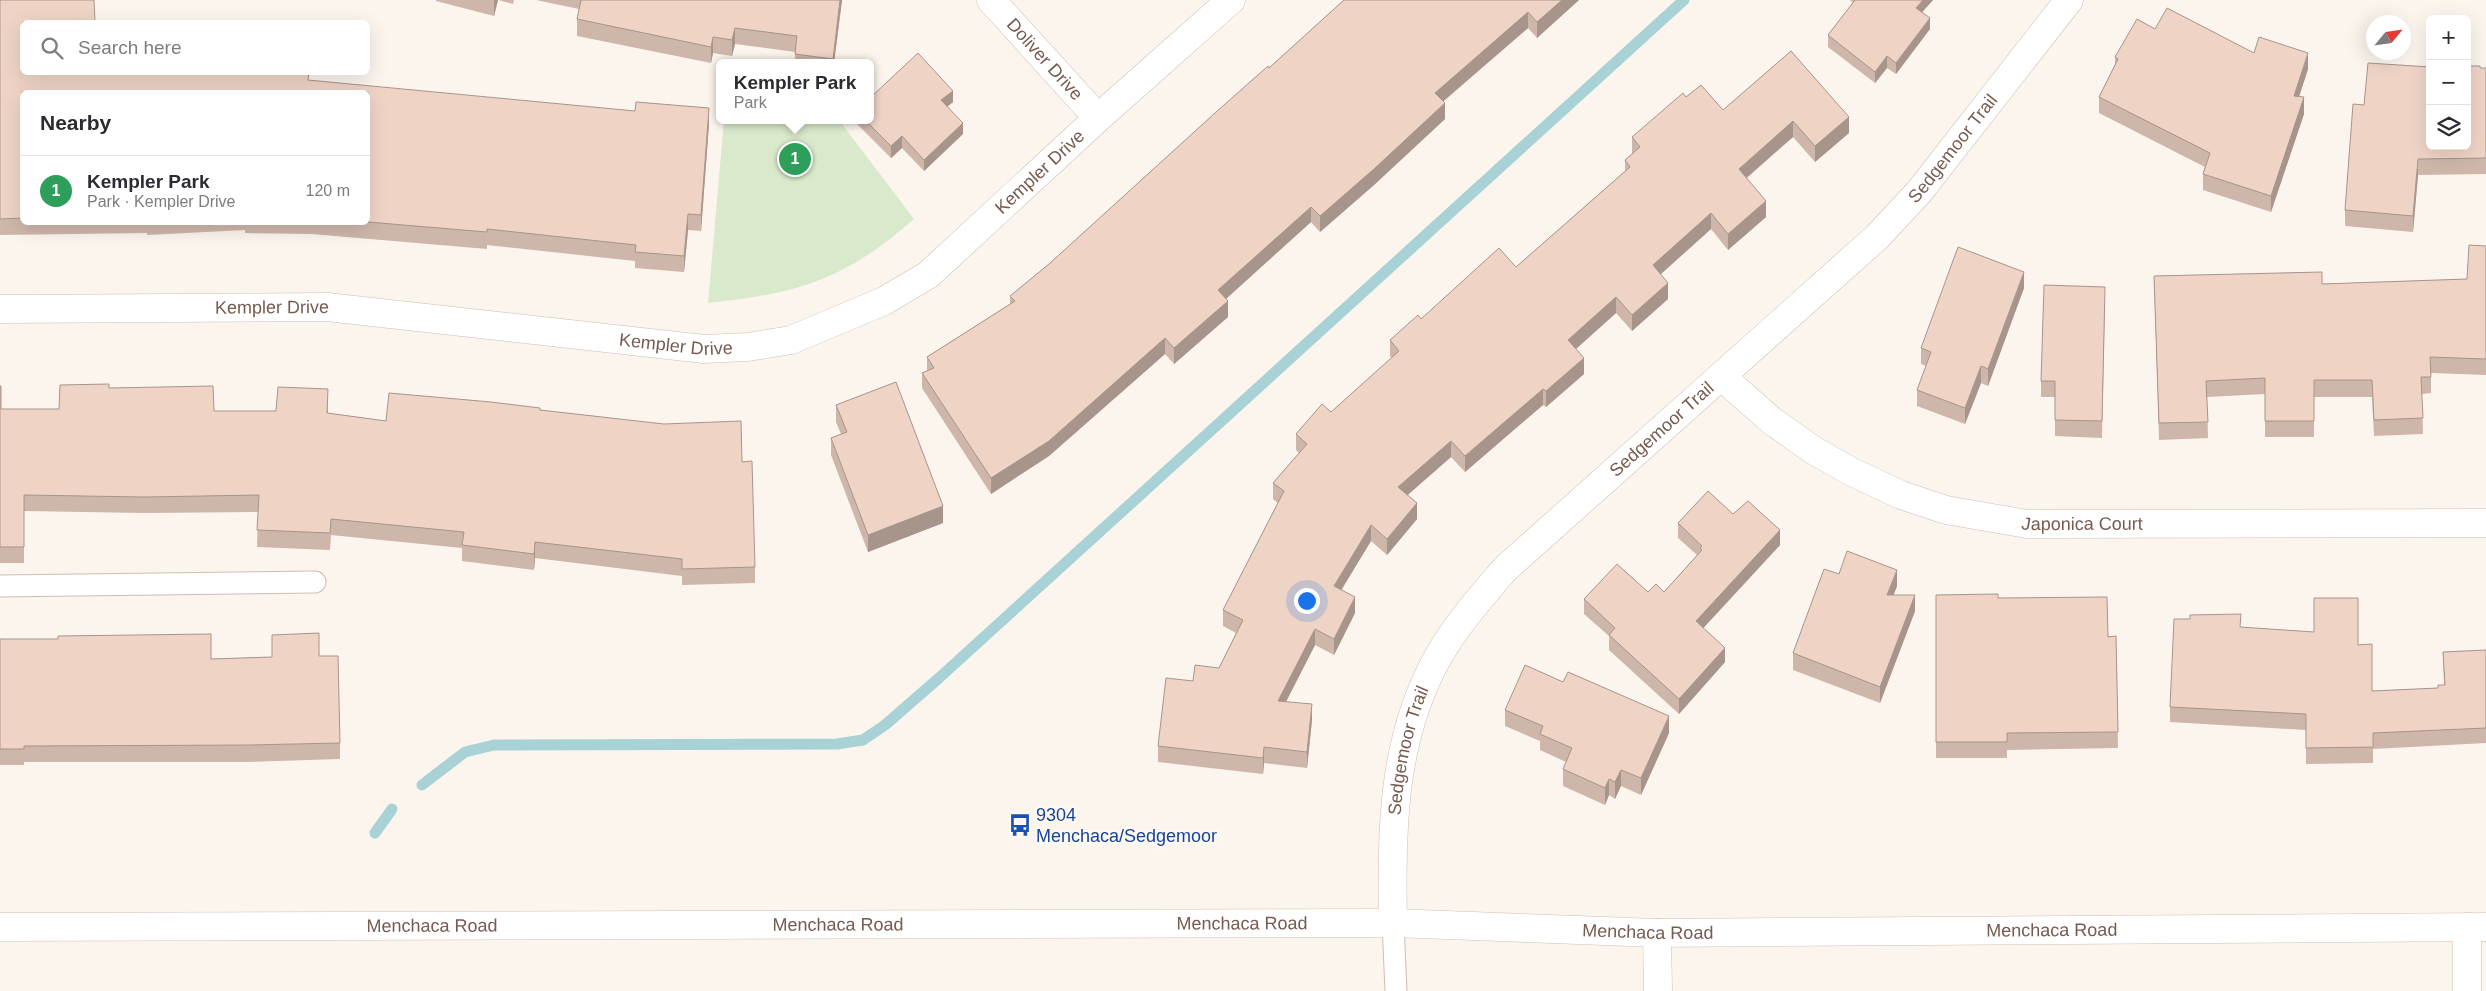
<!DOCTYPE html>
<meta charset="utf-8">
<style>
body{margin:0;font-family:Arial,sans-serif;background:#f2f2f3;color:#2b2b33}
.controls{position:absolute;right:15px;top:15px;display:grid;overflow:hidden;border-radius:8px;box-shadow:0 5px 20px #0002}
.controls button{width:45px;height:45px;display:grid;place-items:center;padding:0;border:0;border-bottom:1px solid #e1e1e2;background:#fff;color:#2b2b33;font:25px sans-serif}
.compass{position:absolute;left:2366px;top:15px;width:45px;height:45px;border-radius:50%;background:#fff;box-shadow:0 5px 20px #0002;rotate:61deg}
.you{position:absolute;left:1306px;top:600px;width:18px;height:18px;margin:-12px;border:4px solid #fff;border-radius:50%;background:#1a73e8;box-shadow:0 0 0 8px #1a73e833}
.badge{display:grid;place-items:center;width:32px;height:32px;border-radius:50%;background:#0b8043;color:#fff;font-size:16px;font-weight:700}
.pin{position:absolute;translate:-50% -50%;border:2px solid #fff;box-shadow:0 1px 5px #0006}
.popup{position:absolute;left:716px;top:59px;width:158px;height:65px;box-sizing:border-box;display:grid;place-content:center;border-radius:8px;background:#fff;filter:drop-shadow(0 1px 4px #0005);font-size:16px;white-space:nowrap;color:#7c7c81}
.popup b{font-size:19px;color:#2b2b33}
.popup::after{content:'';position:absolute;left:50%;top:100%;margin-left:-10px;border:10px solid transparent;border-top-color:#fff}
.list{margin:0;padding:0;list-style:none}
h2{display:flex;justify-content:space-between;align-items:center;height:65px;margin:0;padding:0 20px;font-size:21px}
h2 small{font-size:16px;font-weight:400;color:#7c7c81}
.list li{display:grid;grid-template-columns:32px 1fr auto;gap:15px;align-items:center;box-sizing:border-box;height:70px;padding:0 20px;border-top:1px solid #e1e1e2}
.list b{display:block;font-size:19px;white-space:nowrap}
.list p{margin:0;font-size:16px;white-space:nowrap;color:#7c7c81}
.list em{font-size:16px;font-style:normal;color:#7c7c81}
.icon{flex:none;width:28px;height:28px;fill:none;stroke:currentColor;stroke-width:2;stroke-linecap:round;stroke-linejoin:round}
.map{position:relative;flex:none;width:2486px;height:991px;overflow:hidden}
.search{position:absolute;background:#fff;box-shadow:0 5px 20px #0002;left:20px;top:20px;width:350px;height:55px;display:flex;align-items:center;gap:12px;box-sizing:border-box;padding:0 18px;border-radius:8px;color:#7c7c81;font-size:19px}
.panel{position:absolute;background:#fff;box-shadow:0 5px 20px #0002;left:20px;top:90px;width:350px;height:135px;border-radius:8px}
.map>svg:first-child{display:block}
.green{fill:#d9e9cb}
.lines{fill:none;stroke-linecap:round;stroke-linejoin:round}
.stream{stroke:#a8d2d6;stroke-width:11}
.lane-casing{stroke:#cebdb2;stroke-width:23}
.street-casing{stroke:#cebdb2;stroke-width:29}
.secondary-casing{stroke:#d3bfb2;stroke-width:29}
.lane{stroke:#fff;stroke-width:21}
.street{stroke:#fff;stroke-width:28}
.secondary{stroke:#fff;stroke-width:28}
.wall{fill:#ceb6aa;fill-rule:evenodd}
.shaded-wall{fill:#a7948b}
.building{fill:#efd4c6;stroke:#a7948b}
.labels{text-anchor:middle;stroke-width:4.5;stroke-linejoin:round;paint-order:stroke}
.street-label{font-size:18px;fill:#765b50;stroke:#fef9f3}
.transit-label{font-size:18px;fill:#164399;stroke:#fef9f3;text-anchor:start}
</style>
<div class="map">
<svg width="2486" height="991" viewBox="0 0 2486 991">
<rect width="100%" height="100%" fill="#fcf5ed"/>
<!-- green -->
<path class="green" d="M724,120H839L914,219C844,280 800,293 708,303Z"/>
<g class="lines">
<!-- stream -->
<g class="stream">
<polyline points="422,785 465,752 494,745 837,744 863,740 885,725 939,678 1684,0"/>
<polyline points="375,833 392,809"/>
</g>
<defs>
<g id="lane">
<polyline points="0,586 315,582"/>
<polyline points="1393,923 1396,991"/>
</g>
<g id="street">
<path id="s1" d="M991,0L1098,118"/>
<path id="s2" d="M0,309L327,307L704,349L748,347L791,340L884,301L928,275L1098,118L1231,0"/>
<path id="s3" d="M1721,376L1772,421L1813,450L1850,471L1901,495L1946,510L2027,524L2486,523"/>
<path id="s4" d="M1393,923C1391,831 1392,739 1438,657C1456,625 1481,597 1505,569L1877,237L1919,192L2069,0"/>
<polyline points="1657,933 1658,991"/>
<polyline points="2467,991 2467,927"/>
</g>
<g id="secondary">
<path id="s5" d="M0,927L1393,923L1657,933L2486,927"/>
</g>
</defs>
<!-- lane casing -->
<use href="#lane" class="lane-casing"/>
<!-- street casing -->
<use href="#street" class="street-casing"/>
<!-- secondary casing -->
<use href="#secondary" class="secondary-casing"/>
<!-- lane -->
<use href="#lane" class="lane"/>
<!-- street -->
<use href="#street" class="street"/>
<!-- secondary -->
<use href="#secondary" class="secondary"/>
</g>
<!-- wall -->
<g class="wall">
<path d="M0,0L22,72L308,80L709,124L701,231L688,230L684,272L635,268V261L487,245V249L311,234L245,233V230L147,235V233L0,235ZM22,92L368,222H22Z"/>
<polygon points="436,0 514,0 513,4 498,0 494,16 436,1"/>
<polygon points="536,0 842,0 834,63 795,63 795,52 735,44 732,56 713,53 711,63 577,36 577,19 579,9"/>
<polygon points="1344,0 1579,0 1537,38 1528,28 1443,102 1445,119 1374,185 1320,232 1311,222 1226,299 1228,317 1174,364 1165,354 1049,456 991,494 922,388 922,373 927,371 927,357 1010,304 1010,296 1049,264 1269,68"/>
<polygon points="1850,0 1933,0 1922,12 1930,29 1896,74 1887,68 1875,83 1828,47 1828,35 1853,3"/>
<polygon points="2155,29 2254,53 2308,69 2299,97 2304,114 2271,212 2203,190 2203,174 2205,167 2099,113 2099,97 2115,65 2115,57"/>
<polygon points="1791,51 1849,133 1815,162 1793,137 1747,178 1766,217 1728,250 1711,229 1661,274 1668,299 1632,331 1616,313 1576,349 1584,374 1546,407 1543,405 1465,472 1451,457 1408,495 1417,519 1387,555 1371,541 1341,590 1355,613 1334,655 1315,645 1286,702 1312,720 1307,768 1264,763 1263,774 1158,762 1158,746 1193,681 1219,668 1236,633 1223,626 1223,610 1278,503 1273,499 1273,483 1299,453 1296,450 1296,434 1331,412 1392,358 1390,356 1390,340 1421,319 1516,267 1625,171 1625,160 1632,154 1632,137 1686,97 1723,110"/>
<polygon points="2427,67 2486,68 2486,174 2418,175 2413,232 2345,226 2345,210"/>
<polygon points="953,102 947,107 963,134 924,171 902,148 891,158 856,123 856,120 870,120"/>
<polygon points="2486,246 2486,375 2431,373 2431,393 2422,394 2423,434 2374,436 2372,397 2314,397 2314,437 2265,437 2265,394 2207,397 2208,438 2159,440 2154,276 2322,284 2467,279"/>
<polygon points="2024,288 1988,386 1981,383 1965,424 1917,406 1917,390 1926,366 1921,364 1921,348"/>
<polygon points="2105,303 2102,438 2055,436 2055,397 2041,397 2041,381"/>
<polygon points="0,386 1,409 59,409 109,388 214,411 276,411 328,406 328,413 386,421 540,410 742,462 755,567 755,583 682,585 682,576 535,558 534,570 462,561 462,548 331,535 330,550 257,547 258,512 144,513 24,511 24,563 0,563"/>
<polygon points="836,405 943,523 868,552 831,455 831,438 841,434 836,422"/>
<polygon points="1733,514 1780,545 1703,628 1725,662 1679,714 1609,650 1609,636 1584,614 1584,599 1648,592 1664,592 1697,555 1678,538 1678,523"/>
<polygon points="1897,586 1893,595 1915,611 1880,703 1793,670 1793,653"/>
<polygon points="1936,595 1998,598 2108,637 2116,636 2118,748 2007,750 2007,758 1936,758"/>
<polygon points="2241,627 2358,645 2372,691 2438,688 2444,685 2443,652 2486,650 2486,743 2373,749 2373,763 2306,764 2306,730 2170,722 2170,707"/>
<polygon points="272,635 319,656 340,743 340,759 249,762 24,762 24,765 0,765 0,639 211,659 272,657"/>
<polygon points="1505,710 1669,733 1641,795 1621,786 1615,799 1609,795 1605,805 1563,786 1563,769 1566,762 1540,750 1540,741 1505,726"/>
</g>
<!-- shaded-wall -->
<g class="shaded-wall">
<polygon points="494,0 498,0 494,16"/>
<polygon points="840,0 842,0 834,63 833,63"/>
<polygon points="1562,0 1579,0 1537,38 1537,22"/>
<polygon points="1923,0 1933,0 1916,19 1916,8"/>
<polygon points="1528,12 1528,28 1435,108 1435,93"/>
<polygon points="1930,18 1930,29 1896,74 1896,63"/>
<polygon points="735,28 735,44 732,56 732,40"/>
<polygon points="713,37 713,53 711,63 711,47"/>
<polygon points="2308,53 2308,69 2294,112 2294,96"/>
<polygon points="1887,56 1887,68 1875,83 1875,72"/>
<polygon points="953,91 953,102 941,112 941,100"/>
<polygon points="2304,97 2304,114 2271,212 2271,196"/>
<polygon points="1445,103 1445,119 1374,185 1320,232 1320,216"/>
<polygon points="709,108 709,124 701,231 701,215"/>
<polygon points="1849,117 1849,133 1815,162 1815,146"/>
<polygon points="1793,121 1793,137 1739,184 1739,169"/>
<polygon points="963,123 963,134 924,171 924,160"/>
<polygon points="902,136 902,148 891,158 891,146"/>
<polygon points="2418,159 2418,175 2413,232 2413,216"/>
<polygon points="1766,201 1766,217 1728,250 1728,234"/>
<polygon points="1311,207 1311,222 1218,306 1218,290"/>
<polygon points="1711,213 1711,229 1653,281 1653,265"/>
<polygon points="688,214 688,230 684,272 684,256"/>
<polygon points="2024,272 2024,288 1988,386 1988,369"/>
<polygon points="1668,283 1668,299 1632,331 1632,315"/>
<polygon points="1616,297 1616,313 1568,356 1568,340"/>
<polygon points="1228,301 1228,317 1174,364 1174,348"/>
<polygon points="1165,338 1165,354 1049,456 991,494 991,478"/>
<polygon points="1584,358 1584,374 1546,407 1546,391"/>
<polygon points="1981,366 1981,383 1965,424 1965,408"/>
<polygon points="1543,389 1543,405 1465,472 1465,456"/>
<polygon points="1451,441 1451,457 1398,503 1398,487"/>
<polygon points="1417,503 1417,519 1387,555 1387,539"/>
<polygon points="943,506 943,523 868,552 868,535"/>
<polygon points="1371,525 1371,541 1334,602 1334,586"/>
<polygon points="1780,530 1780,545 1696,636 1696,621"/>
<polygon points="535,542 535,558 534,570 534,554"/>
<polygon points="1897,570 1897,586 1887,612 1887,595"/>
<polygon points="1915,595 1915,611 1880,703 1880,687"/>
<polygon points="1355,597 1355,613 1334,655 1334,639"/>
<polygon points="1315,629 1315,645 1278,717 1278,701"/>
<polygon points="1725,648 1725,662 1679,714 1679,699"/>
<polygon points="1312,704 1312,720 1307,768 1307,752"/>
<polygon points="1669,716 1669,733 1641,795 1641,778"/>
<polygon points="1264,747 1264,763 1263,774 1263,758"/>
<polygon points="1621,770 1621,786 1615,799 1615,782"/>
<polygon points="1609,779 1609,795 1605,805 1605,788"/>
</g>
<!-- building -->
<g class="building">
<polygon points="0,0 94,0 95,22 22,22 22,72 309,72 308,80 635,111 636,102 709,108 701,215 688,214 684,256 635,252 636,245 487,229 487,232 368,222 368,92 22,92 22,218 0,219"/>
<polygon points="581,0 840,0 833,59 795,54 797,36 735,28 732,40 713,37 711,47 577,19"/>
<polygon points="1344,0 1562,0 1537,22 1528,12 1435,93 1445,103 1374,169 1320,216 1311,207 1218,290 1228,301 1174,348 1165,338 1049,441 991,478 922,373 934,368 927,357 1015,301 1010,296 1049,264 1215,113 1268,66 1269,68"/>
<polygon points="1855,0 1923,0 1916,8 1930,18 1896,63 1887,56 1875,72 1828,35"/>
<polygon points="2167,8 2254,53 2259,37 2308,53 2294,96 2304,97 2271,196 2203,174 2210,153 2099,97 2118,59 2115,57 2137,19 2155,29"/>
<polygon points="1791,51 1849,117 1815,146 1793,121 1739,169 1766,201 1728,234 1711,213 1653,265 1668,283 1632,315 1616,297 1568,340 1584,358 1546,391 1543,389 1465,456 1451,441 1398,487 1417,503 1387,539 1371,525 1334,586 1355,597 1334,639 1315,629 1278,701 1312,704 1307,752 1264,747 1263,758 1158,746 1166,678 1193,681 1195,665 1219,668 1243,620 1223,610 1284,491 1273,483 1307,444 1296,434 1322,404 1331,412 1399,351 1390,340 1418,315 1421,319 1499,248 1516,267 1630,167 1625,160 1640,147 1632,137 1683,93 1686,97 1701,85 1723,110"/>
<polygon points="918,53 953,91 941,100 963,123 924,160 902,136 891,146 865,120 870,120 870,98"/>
<polygon points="2368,63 2430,67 2430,146 2467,146 2467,66 2480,66 2480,68 2486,68 2486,158 2418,159 2413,216 2345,210 2353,104 2364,105"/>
<polygon points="2469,245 2486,246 2486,359 2430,357 2431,377 2421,377 2423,418 2374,420 2372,380 2314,380 2314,421 2265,421 2265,378 2206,381 2208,422 2159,423 2154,276 2322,272 2322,284 2467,279"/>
<polygon points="1958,247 2024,272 1988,369 1981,366 1965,408 1917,390 1931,352 1921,348"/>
<polygon points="2044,285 2105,287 2102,421 2055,420 2055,381 2041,381"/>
<polygon points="896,382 943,506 868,535 831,438 847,432 836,405"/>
<polygon points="109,384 109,388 213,386 214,411 276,411 278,387 328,389 327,413 386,421 389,393 491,402 540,408 540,410 664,424 741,421 742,462 752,461 755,567 682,569 682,559 535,542 534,554 462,545 464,532 331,519 330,533 257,530 259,495 144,497 24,495 24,547 0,547 0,386 1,386 1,409 59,409 60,385"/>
<polygon points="1708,491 1733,514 1748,501 1780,530 1696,621 1725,648 1679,699 1609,635 1615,628 1584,599 1617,564 1648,592 1656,584 1664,592 1702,550 1700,548 1702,546 1678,523"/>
<polygon points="1847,551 1897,570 1887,595 1915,595 1880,687 1793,653 1824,569 1839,574"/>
<polygon points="1998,594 1998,598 2107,597 2108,637 2116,636 2118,732 2007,733 2007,742 1936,742 1936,595"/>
<polygon points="2314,598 2358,598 2358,645 2372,644 2372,691 2438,688 2438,685 2445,685 2443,652 2486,650 2486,728 2373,733 2373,747 2306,748 2306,714 2170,707 2174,619 2190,619 2190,615 2241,614 2240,627 2314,632"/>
<polygon points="319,633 319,656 338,656 340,743 249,745 24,746 24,749 0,749 0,639 58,639 58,636 211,634 211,659 272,657 272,635"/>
<polygon points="1525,665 1563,682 1568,672 1669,716 1641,778 1621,770 1615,782 1609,779 1605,788 1563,769 1572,748 1540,734 1543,726 1505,710"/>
</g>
<!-- icons -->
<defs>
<symbol id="bus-bare" viewBox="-9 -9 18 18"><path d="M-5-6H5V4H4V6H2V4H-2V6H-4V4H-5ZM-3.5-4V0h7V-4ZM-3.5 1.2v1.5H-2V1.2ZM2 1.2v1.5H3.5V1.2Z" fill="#1a4fb4" stroke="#fef9f3" stroke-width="2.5" paint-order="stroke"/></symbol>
</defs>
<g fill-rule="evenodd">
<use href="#bus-bare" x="1004" y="809" width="32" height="32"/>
</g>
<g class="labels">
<!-- street labels -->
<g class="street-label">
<text dy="6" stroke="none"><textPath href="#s1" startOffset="80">Doliver Drive</textPath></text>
<text dy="6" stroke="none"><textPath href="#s4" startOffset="999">Sedgemoor Trail</textPath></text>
<text dy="6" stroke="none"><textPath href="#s2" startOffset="1098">Kempler Drive</textPath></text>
<text dy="6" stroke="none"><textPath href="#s2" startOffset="272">Kempler Drive</textPath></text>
<text dy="6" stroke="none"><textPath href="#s2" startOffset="678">Kempler Drive</textPath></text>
<text dy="6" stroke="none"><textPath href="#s4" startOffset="594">Sedgemoor Trail</textPath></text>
<text dy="6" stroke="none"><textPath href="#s3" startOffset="402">Japonica Court</textPath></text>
<text dy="6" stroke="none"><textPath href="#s4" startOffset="174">Sedgemoor Trail</textPath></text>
<text dy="6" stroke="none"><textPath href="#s5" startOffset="1242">Menchaca Road</textPath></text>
<text dy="6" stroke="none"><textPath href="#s5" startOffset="838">Menchaca Road</textPath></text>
<text dy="6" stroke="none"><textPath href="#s5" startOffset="432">Menchaca Road</textPath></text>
<text dy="6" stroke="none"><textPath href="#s5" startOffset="2052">Menchaca Road</textPath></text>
<text dy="6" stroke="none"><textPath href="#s5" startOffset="1648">Menchaca Road</textPath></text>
</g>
<!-- transit labels -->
<g class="transit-label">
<text x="1036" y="821">9304<tspan x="1036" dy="21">Menchaca/Sedgemoor</tspan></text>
</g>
</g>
</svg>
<div class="controls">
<button>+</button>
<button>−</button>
<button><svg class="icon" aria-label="layers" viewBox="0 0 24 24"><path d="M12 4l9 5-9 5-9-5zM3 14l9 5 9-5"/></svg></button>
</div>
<svg class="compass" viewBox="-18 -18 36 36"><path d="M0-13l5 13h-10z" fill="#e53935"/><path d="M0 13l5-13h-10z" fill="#7c7c81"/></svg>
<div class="you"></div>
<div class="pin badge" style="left:795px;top:159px;background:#2e9e5b">1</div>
<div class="popup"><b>Kempler Park</b>Park</div>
<div class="search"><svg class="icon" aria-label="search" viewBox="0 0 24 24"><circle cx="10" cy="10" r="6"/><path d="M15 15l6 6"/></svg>Search here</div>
<section class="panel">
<h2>Nearby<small></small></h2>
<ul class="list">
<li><span class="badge" style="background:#2e9e5b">1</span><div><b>Kempler Park</b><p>Park · Kempler Drive</p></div><em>120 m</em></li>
</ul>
</section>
</div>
